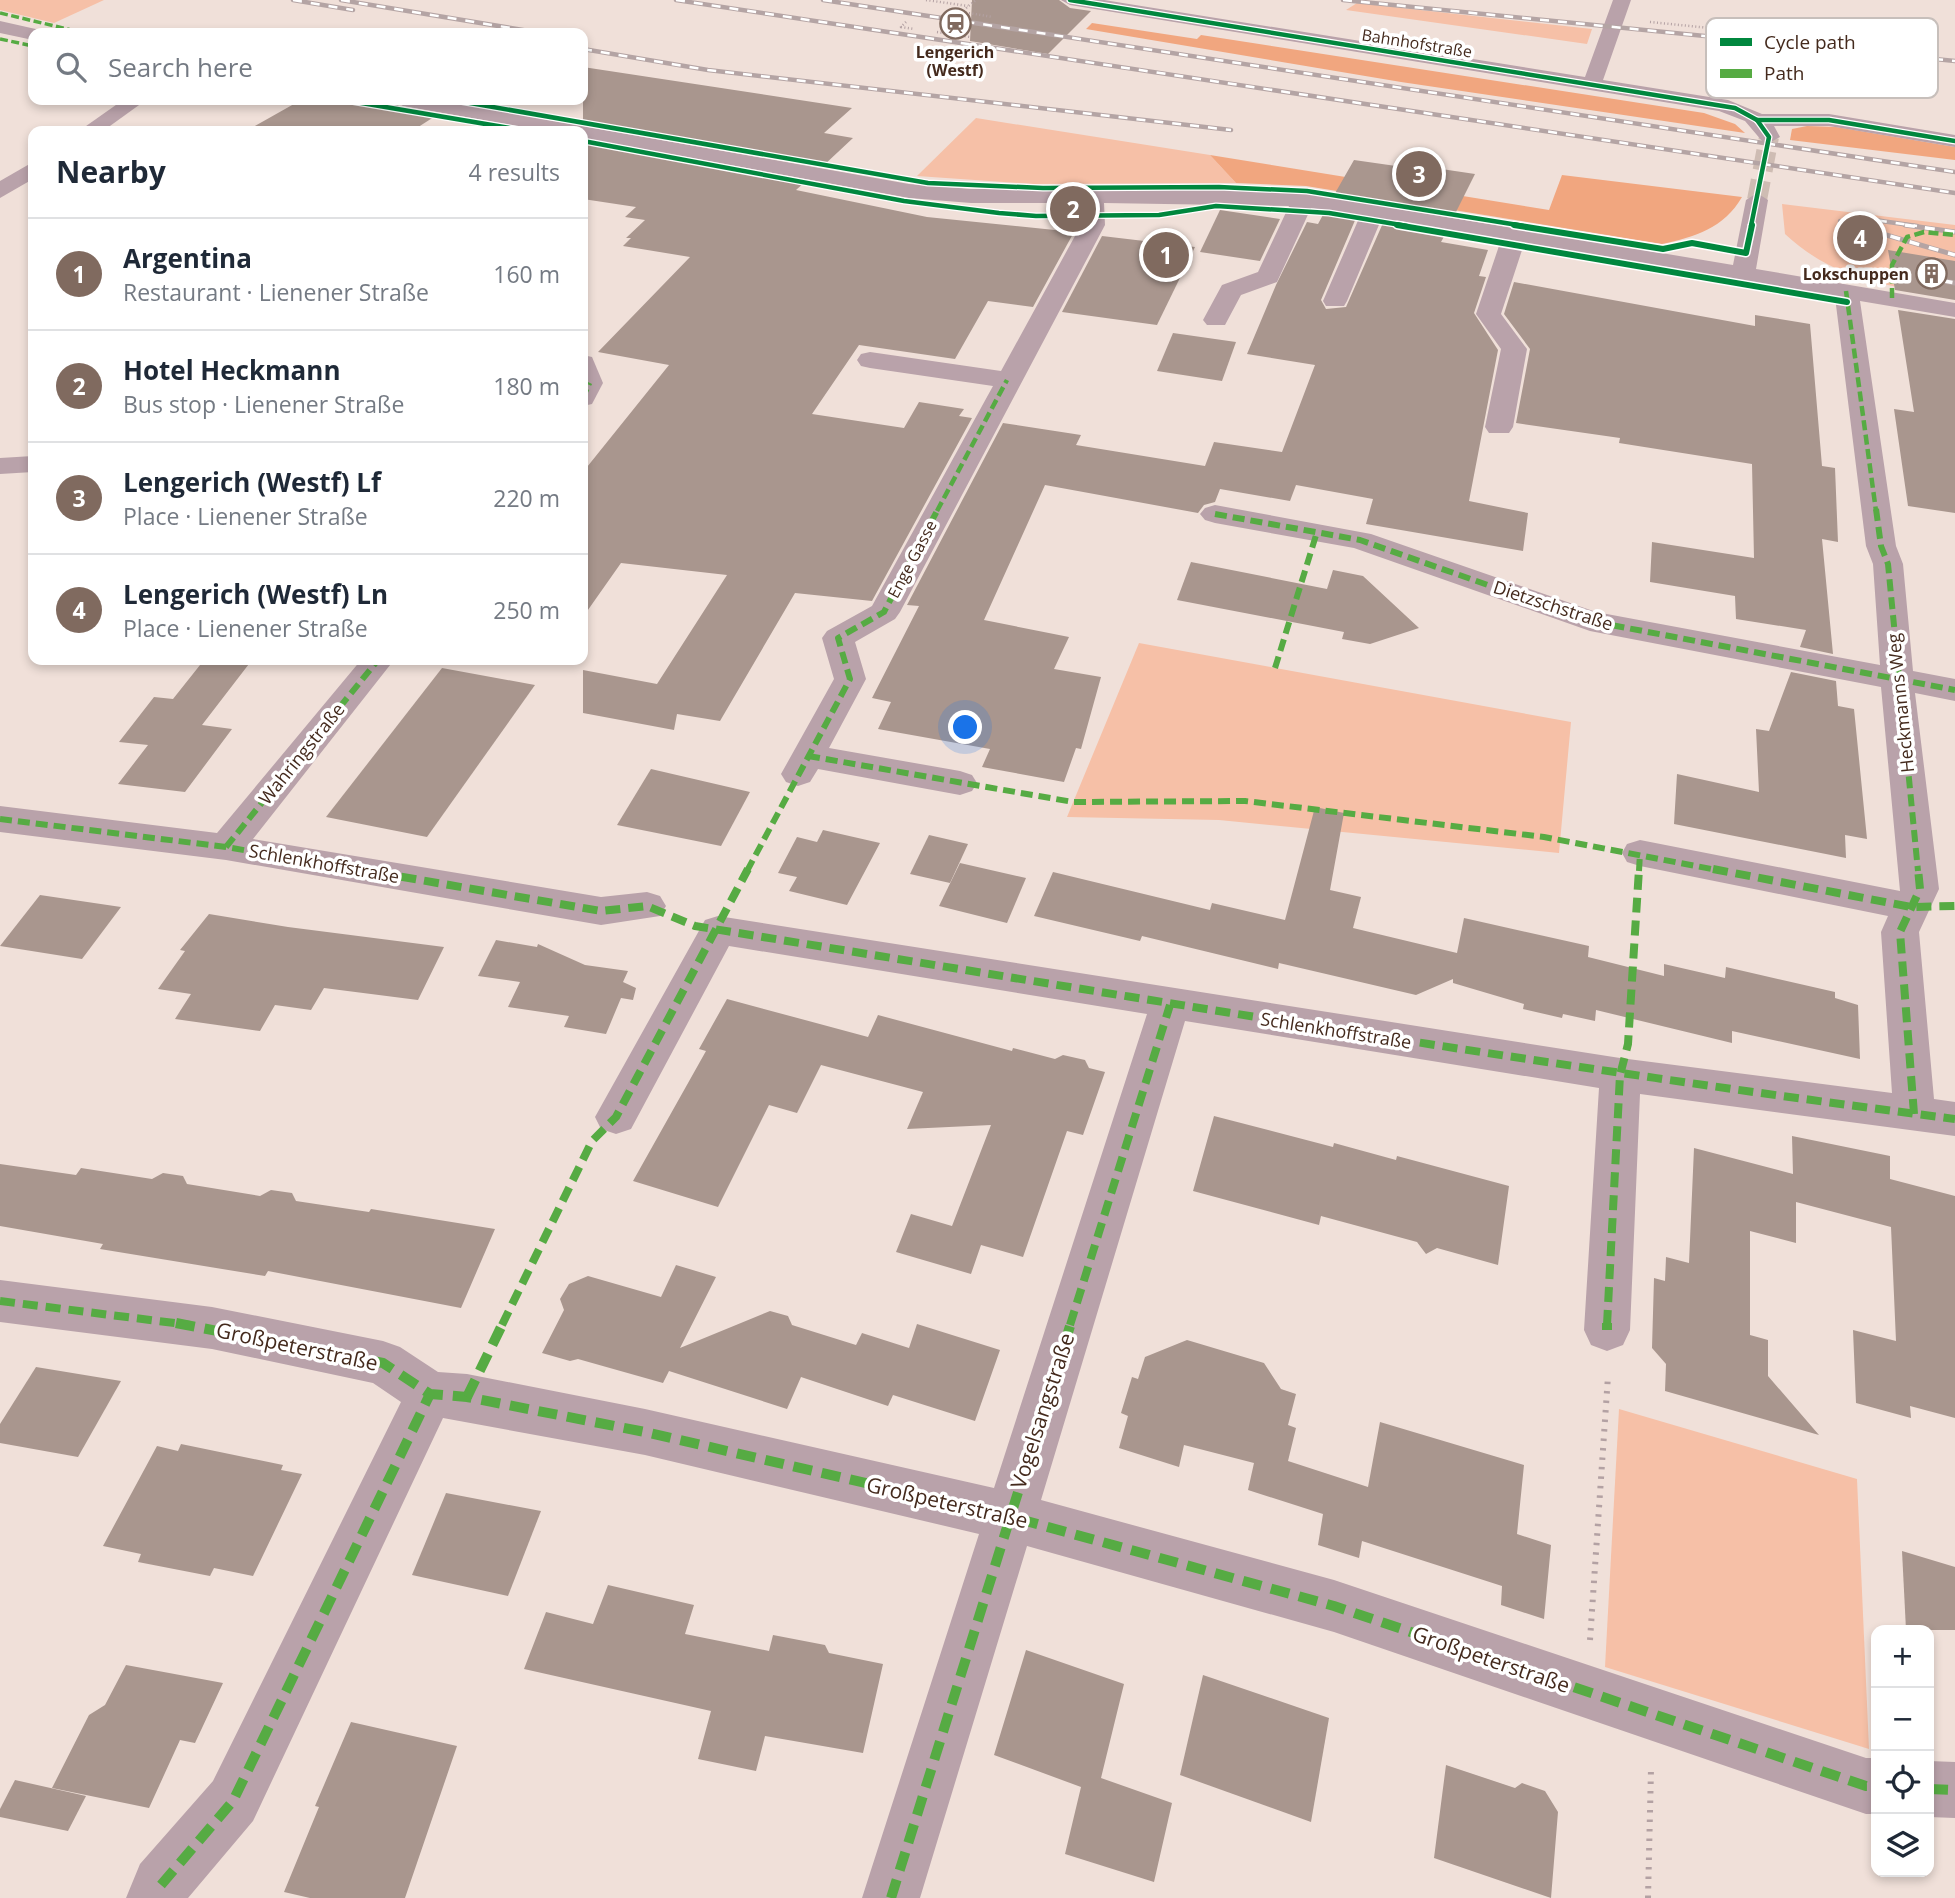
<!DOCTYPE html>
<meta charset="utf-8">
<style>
body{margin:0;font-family:"Open Sans",sans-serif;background:#f2f2f3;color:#1f2937}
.controls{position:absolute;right:21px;bottom:21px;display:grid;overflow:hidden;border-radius:14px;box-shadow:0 4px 10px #0003}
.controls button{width:63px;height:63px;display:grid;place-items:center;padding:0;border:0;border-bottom:2px solid #e0e1e3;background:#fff;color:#1f2937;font:35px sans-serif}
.you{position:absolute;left:966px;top:728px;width:24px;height:24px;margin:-18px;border:5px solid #fff;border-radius:50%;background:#1a73e8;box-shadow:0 0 0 10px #1a73e833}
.badge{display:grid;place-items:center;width:46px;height:46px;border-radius:50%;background:#806a5f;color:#fff;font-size:23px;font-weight:700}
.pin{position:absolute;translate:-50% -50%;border:4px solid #fff;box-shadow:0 2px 7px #0006}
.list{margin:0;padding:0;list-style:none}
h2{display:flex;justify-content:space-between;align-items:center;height:91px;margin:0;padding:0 28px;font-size:30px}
h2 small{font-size:23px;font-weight:400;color:#747a83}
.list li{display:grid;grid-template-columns:46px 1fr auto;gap:21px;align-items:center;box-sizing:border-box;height:112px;padding:0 28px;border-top:2px solid #e0e1e3}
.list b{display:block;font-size:26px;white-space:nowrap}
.list p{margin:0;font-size:23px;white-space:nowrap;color:#747a83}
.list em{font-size:23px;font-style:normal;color:#747a83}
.icon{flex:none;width:38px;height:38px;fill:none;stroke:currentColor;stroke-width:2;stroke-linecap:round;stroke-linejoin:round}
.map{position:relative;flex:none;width:1955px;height:1898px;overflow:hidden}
.search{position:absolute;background:#fff;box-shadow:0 4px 10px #0003;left:28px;top:28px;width:560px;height:77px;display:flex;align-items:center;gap:18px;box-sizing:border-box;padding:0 24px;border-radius:14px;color:#747a83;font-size:26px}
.panel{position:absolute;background:#fff;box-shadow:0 4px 10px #0003;left:28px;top:126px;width:560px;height:539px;border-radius:14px}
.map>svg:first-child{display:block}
.green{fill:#f6c0a7}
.forest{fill:#f1a67f}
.building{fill:#a9968e}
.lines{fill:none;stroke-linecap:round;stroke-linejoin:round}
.minor-tunnel{stroke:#cebcb3;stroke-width:20;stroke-dasharray:20 10;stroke-linecap:butt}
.path-far1{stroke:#b3a1a3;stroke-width:2.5;stroke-dasharray:1 2.5;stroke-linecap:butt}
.path{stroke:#b3a1a3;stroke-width:6;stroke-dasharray:2.5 7;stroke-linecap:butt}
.minor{fill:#b9a2aa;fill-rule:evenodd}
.rail-far1-casing{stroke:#b4a4a4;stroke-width:4.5}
.rail-casing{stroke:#b4a4a4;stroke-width:5}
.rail-far1{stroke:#fff;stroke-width:2.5;stroke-dasharray:9;stroke-linecap:butt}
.rail{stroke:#fff;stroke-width:3.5;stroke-dasharray:10;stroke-linecap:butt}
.quiet-far4{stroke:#56ab43;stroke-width:3.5;stroke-dasharray:8 3.5;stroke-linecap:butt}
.quiet-far3{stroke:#56ab43;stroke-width:4.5;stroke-dasharray:10 4.5;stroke-linecap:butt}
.quiet-far2{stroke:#56ab43;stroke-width:6;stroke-dasharray:12 6;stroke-linecap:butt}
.quiet-far1{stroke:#56ab43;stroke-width:8;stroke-dasharray:15 8;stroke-linecap:butt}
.quiet{stroke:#56ab43;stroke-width:10;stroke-dasharray:19 10;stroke-linecap:butt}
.cycleway-far1-casing{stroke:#fff;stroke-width:7}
.cycleway-casing{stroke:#fff;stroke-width:9}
.cycleway-far1{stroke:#00873e;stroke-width:4.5}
.cycleway{stroke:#00873e;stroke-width:6}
.labels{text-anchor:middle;stroke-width:7;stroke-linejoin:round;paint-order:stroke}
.far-street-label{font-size:16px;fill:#442a1d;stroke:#fff}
.far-poi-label{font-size:16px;font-weight:bold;fill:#442a1d;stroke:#fff}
.street-label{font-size:18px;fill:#442a1d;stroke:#fff}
.near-street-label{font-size:21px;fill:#442a1d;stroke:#fff}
.key{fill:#fff;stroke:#c7bfbb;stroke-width:2}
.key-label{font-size:19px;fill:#442a1d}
</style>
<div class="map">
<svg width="1955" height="1898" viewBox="0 0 1955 1898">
<rect width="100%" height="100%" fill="#f0e0d9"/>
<!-- green -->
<g class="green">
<polygon points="0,0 104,0 54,23 0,10"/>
<polygon points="1357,3 1592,29 1587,44 1346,10"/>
<polygon points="976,118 1210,155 1236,183 1034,184 917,176"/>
<path d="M1782,204L1955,225V297C1888,285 1837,282 1785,234Z"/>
<polygon points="1139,643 1571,722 1559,853 1219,820 1067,817"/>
<polygon points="1619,1409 1857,1479 1869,1749 1605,1667"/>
</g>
<!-- forest -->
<g class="forest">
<polygon points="1092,23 1197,39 1201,35 1704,113 1735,124 1745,133 1401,82 1086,29"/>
<polygon points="1807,126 1836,127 1955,147 1955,160 1790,140 1792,129"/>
<path d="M1210,155L1549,210L1562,175L1742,197C1724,228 1695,237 1662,244L1306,186L1236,183Z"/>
</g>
<!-- building -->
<g class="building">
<polygon points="972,0 1059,0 1070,8 1091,11 1048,54 970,41"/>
<polygon points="583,67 852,108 824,133 853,138 823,166 583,123"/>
<polygon points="301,100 391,100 403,109 437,115 412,131 246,131"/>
<polygon points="583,141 805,182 796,190 927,217 1074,232 1033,307 988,301 955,359 859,345 812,414 904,428 919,402 964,409 959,416 972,418 872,601 795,593 720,721 677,714 674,730 583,713 583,670 657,684 727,575 621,563 583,617 583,472 669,365 598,352 690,257 623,246 631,238 626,238 645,220 625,217 636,207 583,199"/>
<polygon points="1354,160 1417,169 1428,167 1475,174 1454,216 1334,195"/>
<polygon points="1220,210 1280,219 1260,261 1200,252"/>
<polygon points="1324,213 1356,218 1321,300 1326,309 1346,307 1383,223 1446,233 1441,242 1488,250 1479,276 1486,277 1474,313 1498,350 1469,501 1528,513 1523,551 1366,524 1373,499 1296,485 1290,501 1220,489 1215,502 1204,505 1198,513 1045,485 984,620 1069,637 1054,669 1101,677 1081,749 1076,748 1064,782 982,767 990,749 878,729 891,702 872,698 919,606 907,605 1003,423 1081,435 1076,445 1205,466 1214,442 1282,452 1315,365 1247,354 1276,285 1307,222 1318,224"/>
<polygon points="1102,236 1195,247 1157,325 1062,312"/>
<polygon points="1888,250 1955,261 1955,300 1895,290"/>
<polygon points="1514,282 1755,326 1755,315 1810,324 1822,466 1835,468 1838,542 1822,539 1833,654 1800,647 1806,630 1736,619 1735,596 1650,582 1652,542 1754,558 1752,464 1619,443 1620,438 1516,423 1530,349 1504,314"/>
<polygon points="1898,310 1955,319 1955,513 1908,506 1894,409 1914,412"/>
<polygon points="1173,333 1236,342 1222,381 1157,371"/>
<polygon points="1191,562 1327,589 1333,570 1363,576 1419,628 1370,644 1342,639 1344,632 1177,600"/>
<polygon points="204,660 252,660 202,725 232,729 185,792 118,784 148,745 119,742 154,697 173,699"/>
<polygon points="442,668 535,685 427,837 326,817"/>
<polygon points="1791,672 1836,681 1838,706 1854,709 1867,839 1845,835 1846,858 1674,824 1677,774 1759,792 1756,729 1769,731"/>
<polygon points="651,769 750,792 721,846 617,825"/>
<polygon points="1315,807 1344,813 1330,890 1361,897 1353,928 1457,953 1464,918 1589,946 1588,957 1664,976 1664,964 1725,978 1726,967 1835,992 1835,998 1858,1005 1860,1059 1732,1031 1732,1043 1596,1010 1595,1021 1563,1014 1562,1018 1523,1009 1524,1004 1453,983 1453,979 1416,995 1279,963 1278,969 1142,936 1140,941 1034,916 1053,872 1210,910 1212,903 1285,920"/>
<polygon points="823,830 880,843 847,905 789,891 797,877 778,873 797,837 817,842"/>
<polygon points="929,835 968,844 950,883 910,874"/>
<polygon points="960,863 1026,878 1007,923 939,906"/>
<polygon points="40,895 121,907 82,959 0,946"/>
<polygon points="209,914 288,927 444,947 418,1000 324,988 311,1010 275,1005 260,1031 175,1019 191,994 158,989 185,951 180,950"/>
<polygon points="496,940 537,947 538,944 585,965 628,971 623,982 636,988 633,1000 621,998 606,1034 564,1027 569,1016 508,1007 520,982 478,976"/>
<polygon points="727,999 868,1037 878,1015 1012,1051 1013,1048 1055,1059 1063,1055 1085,1060 1089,1068 1105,1072 1083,1135 1067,1131 1023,1257 981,1245 971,1274 896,1252 911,1214 952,1226 991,1125 907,1129 923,1092 821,1065 797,1113 769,1105 718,1207 633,1181 706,1051 699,1049"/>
<polygon points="1214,1116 1333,1147 1334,1143 1396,1160 1397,1156 1509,1186 1498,1265 1437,1248 1426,1254 1417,1242 1321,1216 1319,1225 1193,1191"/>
<polygon points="1792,1136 1890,1156 1890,1179 1955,1196 1955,1418 1910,1406 1911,1418 1856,1403 1853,1330 1896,1341 1891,1227 1796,1202 1796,1243 1750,1231 1750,1335 1768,1340 1768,1376 1819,1435 1665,1391 1666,1364 1652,1348 1654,1278 1665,1281 1666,1257 1689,1263 1694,1148 1793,1174"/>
<polygon points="0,1164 76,1175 81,1168 152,1179 163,1173 183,1176 187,1184 260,1196 271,1190 292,1193 296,1201 369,1212 371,1209 495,1229 461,1308 268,1271 265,1276 100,1249 103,1244 0,1226"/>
<polygon points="676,1265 716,1277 680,1348 770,1311 788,1316 792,1325 856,1345 862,1333 909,1348 917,1324 1000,1350 975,1421 893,1395 888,1406 801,1377 787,1409 669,1371 663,1383 578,1359 570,1361 542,1353 564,1310 560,1299 569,1284 588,1276 661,1297"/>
<polygon points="1187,1340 1264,1363 1281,1389 1296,1394 1288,1425 1296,1428 1288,1461 1368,1487 1380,1422 1524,1465 1517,1534 1551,1545 1544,1619 1501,1605 1502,1586 1362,1541 1359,1558 1318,1545 1323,1514 1248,1490 1254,1463 1184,1445 1179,1467 1119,1448 1128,1416 1121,1413 1132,1377 1138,1379 1145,1357"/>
<polygon points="36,1367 121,1381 78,1457 0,1443 0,1424"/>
<polygon points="181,1444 283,1465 281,1470 302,1474 253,1576 214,1568 210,1576 138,1562 141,1554 103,1546 157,1446 178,1451"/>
<polygon points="446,1493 541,1511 508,1596 412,1575"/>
<polygon points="1902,1551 1955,1567 1955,1630 1906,1630"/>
<polygon points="608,1585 694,1605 685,1634 769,1651 773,1635 825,1645 829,1653 883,1664 863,1753 765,1736 756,1771 698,1759 711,1711 524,1669 546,1612 593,1624"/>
<polygon points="1026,1650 1124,1684 1101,1778 1172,1803 1154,1882 1065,1854 1081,1787 994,1755"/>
<polygon points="126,1665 223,1683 195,1743 180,1740 149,1808 52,1788 89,1715 105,1705"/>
<polygon points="1203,1675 1329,1718 1311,1822 1180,1775"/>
<polygon points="351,1722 457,1746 405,1898 310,1898 284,1892 319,1807 315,1806"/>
<polygon points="1446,1765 1515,1788 1522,1783 1545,1791 1558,1812 1551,1898 1434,1858"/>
<polygon points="15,1780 86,1796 68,1831 0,1817 0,1809"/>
</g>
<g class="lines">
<!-- minor-tunnel -->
<polyline class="minor-tunnel" points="1757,200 1769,137"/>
<!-- path-far1 -->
<g class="path-far1">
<polyline points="926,0 968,6"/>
<polyline points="966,8 976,0"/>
<polyline points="962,12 993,17"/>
<polyline points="906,22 901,27 914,29"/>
<polyline points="1650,22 1809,38 1810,33"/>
<polyline points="937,32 970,37"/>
</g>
<!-- path -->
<g class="path">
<polyline points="1590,1640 1608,1376"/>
<polyline points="1648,1898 1651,1769"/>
</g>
<!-- minor -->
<g class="minor">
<polygon points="1061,0 1104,0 1585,77 1613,0 1631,0 1603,80 1728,100 1762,114 1829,114 1955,135 1955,147 1829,126 1774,126 1780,137 1769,143 1762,141 1745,121 1719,111 1070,5"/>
<polygon points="0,21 40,30 42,33 33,33 33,40 0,33"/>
<polygon points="123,100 146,100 103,131 79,131"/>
<polygon points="393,100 437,100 909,184 971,189 1227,189 1303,193 1733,265 1746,200 1757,193 1768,200 1756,269 1955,303 1955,317 1860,301 1896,546 1903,564 1913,671 1955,679 1955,701 1915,693 1939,889 1919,932 1934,1099 1955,1102 1955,1136 1640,1094 1630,1330 1623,1345 1607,1351 1591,1345 1584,1330 1599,1088 1185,1021 1041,1500 1334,1580 1866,1758 1876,1758 1876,1814 1866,1814 1334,1632 1027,1546 920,1898 862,1898 979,1534 645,1455 443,1418 253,1821 188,1898 126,1898 140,1864 213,1781 401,1402 373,1383 212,1349 0,1322 0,1280 212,1307 383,1341 400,1347 438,1372 467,1374 645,1409 994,1488 1147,1014 729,946 631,1129 616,1134 601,1129 595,1117 705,920 718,916 1620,1058 1892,1093 1881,932 1888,916 1640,866 1627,862 1622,853 1627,844 1640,840 1900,891 1881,687 1590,631 1354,548 1215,523 1205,520 1200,514 1205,508 1215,505 1371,534 1596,612 1880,665 1873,564 1866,546 1835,297 1524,244 1501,314 1527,349 1513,427 1509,433 1489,433 1485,427 1501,349 1476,314 1501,240 1381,220 1347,301 1344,306 1326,306 1323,301 1360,216 1311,208 1277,282 1241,295 1225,325 1207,325 1203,320 1222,285 1258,272 1289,206 1104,203 1105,225 900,612 895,619 855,642 866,679 829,748 960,771 972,775 977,783 972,791 960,795 818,769 810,782 798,786 786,782 781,774 834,679 822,638 827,631 872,606 993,386 870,368 861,366 857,360 861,354 870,352 1001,371 1081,225 1082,203 971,203 909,198 583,138 583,131 545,131 403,106"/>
<polygon points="33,162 33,179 0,198 0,181"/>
<polygon points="583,355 592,357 603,383 592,404 583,406"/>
<polygon points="33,456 33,472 0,474 0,458"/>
<polygon points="361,660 394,660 253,839 601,897 647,892 660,896 666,906 660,916 601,925 226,860 0,832 0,806 217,833"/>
<polygon points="1929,1761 1955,1762 1955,1818 1929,1817"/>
</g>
<defs>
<g id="rail-far1">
<polyline points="293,0 353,10"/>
<polyline points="341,0 541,33"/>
<polyline points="676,0 1955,193"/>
<polyline points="823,0 1955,172"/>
<polyline points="1343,0 1955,61"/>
<polyline points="583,49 708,70 1231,130"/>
<polyline points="1860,218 1917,226"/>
<polyline points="1840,221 1858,226"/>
</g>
<g id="rail">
<polyline points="1852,225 1955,255"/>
<polyline points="1905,225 1955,232"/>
<polyline points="1923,277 1955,283"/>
</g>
</defs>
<!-- rail-far1 casing -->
<use href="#rail-far1" class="rail-far1-casing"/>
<!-- rail casing -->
<use href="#rail" class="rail-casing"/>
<!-- rail-far1 -->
<use href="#rail-far1" class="rail-far1"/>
<!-- rail -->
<use href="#rail" class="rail"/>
<!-- quiet-far4 -->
<g class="quiet-far4">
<polyline points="0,13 84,33"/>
<polyline points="0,39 33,46"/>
</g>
<!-- quiet-far3 -->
<g class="quiet-far3">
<polyline points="1846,291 1876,511"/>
<polyline points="1892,298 1892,265 1907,237 1924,232 1955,235"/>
<polyline points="583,398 590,383"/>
<polyline points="937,511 1007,380"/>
</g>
<!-- quiet-far2 -->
<g class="quiet-far2">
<polyline points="1876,509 1881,546 1888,564 1918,871"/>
<polyline points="1215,514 1360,540 1590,621 1955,690"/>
<polyline points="1275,668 1317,532"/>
<polyline points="808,756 1073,802 1245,801 1544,837 1722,871"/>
<polyline points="0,819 226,847 366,871"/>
<polyline points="226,847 378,660"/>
<polyline points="747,871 850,679 838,638 884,612 938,509"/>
<polyline points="1639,871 1640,853"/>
</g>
<!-- quiet-far1 -->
<g class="quiet-far1">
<path d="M356,869L601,911L647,906L695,926C1115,994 1533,1065 1955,1119"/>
<polyline points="1713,869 1911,907 1955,906"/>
<polyline points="1914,1114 1900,932 1920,889 1918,869"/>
<polyline points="0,1301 190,1325"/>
<polyline points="502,1325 592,1141 616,1117 748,869"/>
<polyline points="1070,1325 1170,1005"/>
<polyline points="1607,1325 1620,1075 1628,1044 1639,869"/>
</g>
<!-- quiet -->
<g class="quiet">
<polyline points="176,1323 383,1363 430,1394 467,1397 645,1432 1008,1516 1334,1606 1866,1786 1876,1786"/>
<polyline points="1607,1330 1607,1323"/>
<polyline points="467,1397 503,1323"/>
<polyline points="1929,1789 1955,1790"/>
<polyline points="161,1885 233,1801 430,1394"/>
<polyline points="891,1898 1071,1323"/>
</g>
<defs>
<g id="cycleway-far1">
<polyline points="1070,0 1735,108 1757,120 1769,137 1751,226"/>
<polyline points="344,100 527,131"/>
<polyline points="453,100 928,183 1043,188 1219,187 1307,191 1524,226"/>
<polyline points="1757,120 1829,120 1955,141"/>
<polyline points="583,141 904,201 999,213 1036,216 1159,215 1216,206 1329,213 1407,226"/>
</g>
<g id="cycleway">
<polyline points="1397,225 1847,302"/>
<polyline points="1514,225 1663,249 1692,243 1746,253 1752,225"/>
</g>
</defs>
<!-- cycleway-far1 casing -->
<use href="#cycleway-far1" class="cycleway-far1-casing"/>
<!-- cycleway casing -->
<use href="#cycleway" class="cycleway-casing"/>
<!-- cycleway-far1 -->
<use href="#cycleway-far1" class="cycleway-far1"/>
<!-- cycleway -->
<use href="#cycleway" class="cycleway"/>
</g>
<!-- icons -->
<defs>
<symbol id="station-ring" viewBox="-11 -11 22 22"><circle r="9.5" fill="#fff" stroke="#806a5f" stroke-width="1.5"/><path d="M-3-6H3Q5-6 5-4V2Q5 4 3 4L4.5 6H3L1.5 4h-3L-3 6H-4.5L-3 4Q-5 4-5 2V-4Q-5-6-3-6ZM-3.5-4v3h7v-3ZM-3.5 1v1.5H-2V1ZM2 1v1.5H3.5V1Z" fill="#806a5f"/></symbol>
<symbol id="building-ring" viewBox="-11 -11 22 22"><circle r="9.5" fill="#fff" stroke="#806a5f" stroke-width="1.5"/><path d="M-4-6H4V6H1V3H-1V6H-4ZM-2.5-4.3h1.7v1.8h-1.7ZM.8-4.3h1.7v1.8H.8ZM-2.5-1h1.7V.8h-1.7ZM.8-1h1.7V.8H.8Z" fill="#806a5f"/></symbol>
</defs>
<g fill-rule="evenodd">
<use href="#station-ring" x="938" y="6" width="35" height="35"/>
<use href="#building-ring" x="1914" y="256" width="35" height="35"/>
</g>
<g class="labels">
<!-- far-street labels -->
<g class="far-street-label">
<text transform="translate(1417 43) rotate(9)" y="6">Bahnhofstraße</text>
<text transform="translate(912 559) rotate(-62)" y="6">Enge Gasse</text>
</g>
<!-- far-poi labels -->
<g class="far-poi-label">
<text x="955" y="58">Lengerich<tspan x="955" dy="18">(Westf)</tspan></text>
<text x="1909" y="280" text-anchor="end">Lokschuppen</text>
</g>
<!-- street labels -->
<g class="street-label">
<text transform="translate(1553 606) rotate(18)" y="6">Dietzschstraße</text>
<text transform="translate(1901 703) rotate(-96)" y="6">Heckmanns Weg</text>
<text transform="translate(302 754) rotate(-51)" y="6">Wahringstraße</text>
<text transform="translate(324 864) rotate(10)" y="6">Schlenkhoffstraße</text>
<text transform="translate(1336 1031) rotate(9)" y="6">Schlenkhoffstraße</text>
</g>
<!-- near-street labels -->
<g class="near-street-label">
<text transform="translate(297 1347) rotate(12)" y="7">Großpeterstraße</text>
<text transform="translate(1043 1411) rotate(-72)" y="7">Vogelsangstraße</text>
<text transform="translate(947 1503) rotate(13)" y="7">Großpeterstraße</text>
<text transform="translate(1491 1660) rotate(19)" y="7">Großpeterstraße</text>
</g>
</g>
<!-- legend -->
<rect x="1706" y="18" width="232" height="80" rx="10" class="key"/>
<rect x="1720" y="38" width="32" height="8" fill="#00873e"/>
<rect x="1720" y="69" width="32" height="9" fill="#56ab43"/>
<g class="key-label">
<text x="1764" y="49">Cycle path</text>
<text x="1764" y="80">Path</text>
</g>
</svg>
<div class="controls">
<button>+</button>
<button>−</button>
<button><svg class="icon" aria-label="locate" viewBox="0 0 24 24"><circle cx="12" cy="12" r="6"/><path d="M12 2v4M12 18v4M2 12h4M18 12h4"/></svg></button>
<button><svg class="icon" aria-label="layers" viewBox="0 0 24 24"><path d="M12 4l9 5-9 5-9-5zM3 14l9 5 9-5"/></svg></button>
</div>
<div class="you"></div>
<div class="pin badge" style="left:1166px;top:255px">1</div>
<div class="pin badge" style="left:1073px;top:209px">2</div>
<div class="pin badge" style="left:1419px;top:174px">3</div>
<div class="pin badge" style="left:1860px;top:238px">4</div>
<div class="search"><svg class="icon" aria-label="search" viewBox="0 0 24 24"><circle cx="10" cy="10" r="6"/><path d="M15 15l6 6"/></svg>Search here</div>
<section class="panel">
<h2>Nearby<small>4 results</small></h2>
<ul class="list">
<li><span class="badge">1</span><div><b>Argentina</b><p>Restaurant · Lienener Straße</p></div><em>160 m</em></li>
<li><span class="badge">2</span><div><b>Hotel Heckmann</b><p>Bus stop · Lienener Straße</p></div><em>180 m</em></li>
<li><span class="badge">3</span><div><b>Lengerich (Westf) Lf</b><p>Place · Lienener Straße</p></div><em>220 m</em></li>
<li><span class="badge">4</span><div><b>Lengerich (Westf) Ln</b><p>Place · Lienener Straße</p></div><em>250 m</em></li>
</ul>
</section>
</div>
